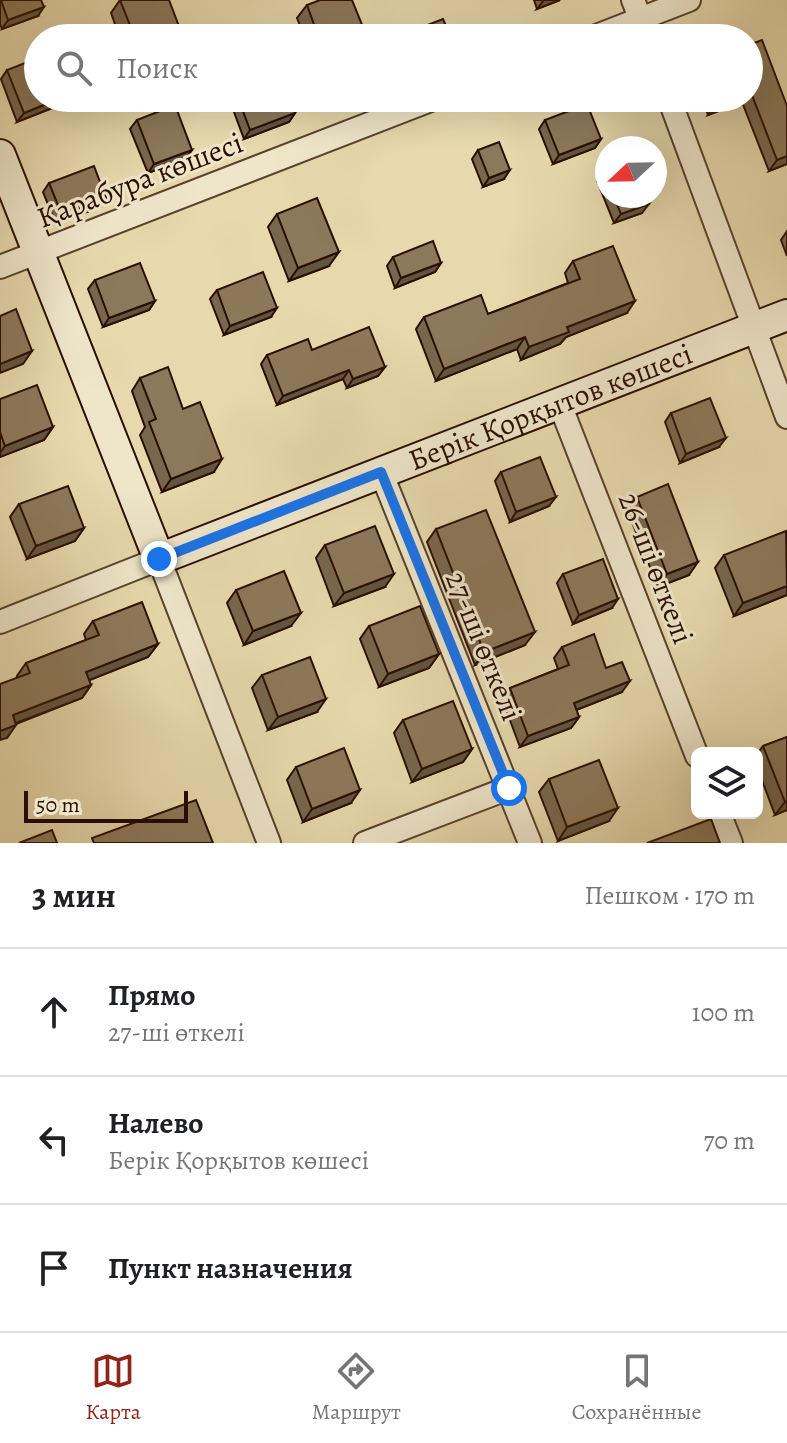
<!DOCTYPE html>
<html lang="ru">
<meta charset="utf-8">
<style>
body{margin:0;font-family:Alegreya,serif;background:#f6f6f6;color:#202124}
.controls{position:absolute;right:24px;bottom:24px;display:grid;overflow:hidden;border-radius:12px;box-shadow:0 8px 32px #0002}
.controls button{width:72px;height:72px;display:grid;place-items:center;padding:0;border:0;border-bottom:2px solid #e0e0e0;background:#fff;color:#202124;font:40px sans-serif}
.compass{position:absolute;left:595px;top:136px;width:72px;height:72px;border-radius:50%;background:#fff;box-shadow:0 8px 32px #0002;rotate:248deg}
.scale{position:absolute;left:24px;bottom:20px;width:164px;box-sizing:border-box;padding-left:8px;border:4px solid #2a0e00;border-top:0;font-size:22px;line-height:28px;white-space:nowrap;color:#2a0e00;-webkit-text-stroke:6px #efe6ca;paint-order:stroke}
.stop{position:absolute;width:24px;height:24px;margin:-18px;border:6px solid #1a73e8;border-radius:50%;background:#fff}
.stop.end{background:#1a73e8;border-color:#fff;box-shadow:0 2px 8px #0008}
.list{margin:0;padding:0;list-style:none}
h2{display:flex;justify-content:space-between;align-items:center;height:104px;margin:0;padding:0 32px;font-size:34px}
h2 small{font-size:26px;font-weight:400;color:#757577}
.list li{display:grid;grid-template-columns:52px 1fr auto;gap:24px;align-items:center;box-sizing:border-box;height:128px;padding:0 32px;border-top:2px solid #e0e0e0}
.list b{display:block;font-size:30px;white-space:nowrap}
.list p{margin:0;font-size:26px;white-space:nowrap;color:#757577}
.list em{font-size:26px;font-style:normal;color:#757577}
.icon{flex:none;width:44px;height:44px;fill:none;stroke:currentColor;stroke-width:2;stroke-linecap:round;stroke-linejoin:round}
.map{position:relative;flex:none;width:787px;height:843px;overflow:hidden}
.search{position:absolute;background:#fff;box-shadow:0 8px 32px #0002;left:24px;right:24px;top:24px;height:88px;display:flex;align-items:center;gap:20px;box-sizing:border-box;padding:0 28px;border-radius:44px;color:#757577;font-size:30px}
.sheet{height:488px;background:#fff}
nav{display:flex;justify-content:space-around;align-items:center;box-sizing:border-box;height:112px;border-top:2px solid #e0e0e0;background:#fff;font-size:22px;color:#757577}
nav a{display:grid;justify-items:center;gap:4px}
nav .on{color:#8f2418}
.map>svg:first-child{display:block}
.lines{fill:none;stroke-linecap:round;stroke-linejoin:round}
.street-casing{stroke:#59412b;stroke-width:26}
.secondary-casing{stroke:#2a0e00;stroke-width:34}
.street{stroke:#efe6ca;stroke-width:22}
.secondary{stroke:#efe6ca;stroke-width:30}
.wall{fill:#78674d;stroke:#2a0e00;stroke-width:2}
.shaded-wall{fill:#62543f;stroke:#2a0e00;stroke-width:2}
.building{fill:#8c785a;stroke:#2a0e00;stroke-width:2}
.route{stroke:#1a73e8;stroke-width:10}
.labels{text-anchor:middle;stroke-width:6;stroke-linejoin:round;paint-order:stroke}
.street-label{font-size:30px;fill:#2a0e00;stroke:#efe6ca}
</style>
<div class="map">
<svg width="787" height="843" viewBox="0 0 787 843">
<rect width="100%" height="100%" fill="#e7d9ad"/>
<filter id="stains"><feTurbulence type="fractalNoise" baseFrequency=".0025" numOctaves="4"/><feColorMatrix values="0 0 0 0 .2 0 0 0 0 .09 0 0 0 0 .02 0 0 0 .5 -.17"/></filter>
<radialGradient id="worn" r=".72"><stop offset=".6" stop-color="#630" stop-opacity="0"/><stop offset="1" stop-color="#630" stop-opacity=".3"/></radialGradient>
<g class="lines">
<defs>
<g id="street">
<polyline points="633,0 648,38"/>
<polyline points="591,38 689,0"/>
<polyline points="669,98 787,417"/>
<polyline points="0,267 436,98"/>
<polyline points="559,402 697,756"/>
<polyline points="381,472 530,843"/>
<polyline points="0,622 159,559 269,843"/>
<polyline points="719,813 731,843"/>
<polyline points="365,843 509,788"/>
</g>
<g id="secondary">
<path id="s1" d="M0,155L159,559L787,315"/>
</g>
</defs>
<!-- street casing -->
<use href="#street" class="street-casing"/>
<!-- secondary casing -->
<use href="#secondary" class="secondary-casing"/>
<!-- street -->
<use href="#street" class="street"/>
<!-- secondary -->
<use href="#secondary" class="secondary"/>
</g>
<!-- wall -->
<g class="wall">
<polygon points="0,0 38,16 2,29 0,24"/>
<polygon points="120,0 174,38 120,38 111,13"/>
<polygon points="534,0 560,0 537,9"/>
<polygon points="307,5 366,38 305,38 297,18"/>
<polygon points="749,45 787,106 787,164 769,171 742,102 708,115 702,98 749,98"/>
<polygon points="7,70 55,107 17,122 1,79"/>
<polygon points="240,103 295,113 289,122 244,139 234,112"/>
<polygon points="137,120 192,150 185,159 148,173 130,129"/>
<polygon points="545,120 601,139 595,148 553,164 539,129"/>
<polygon points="478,150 504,179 483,187 472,159"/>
<polygon points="607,170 607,196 646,196 642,213 614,223 597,181 604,172"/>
<polygon points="49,183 100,207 56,224 43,192"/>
<polygon points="277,214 329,266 289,281 268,227"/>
<polygon points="787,231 787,256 781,240"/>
<polygon points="393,257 441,263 435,272 395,288 387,266"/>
<polygon points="573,261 627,313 566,337 560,344 521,360 517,349 436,381 416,329 424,317 488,314 568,283 565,273"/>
<polygon points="95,280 155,301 149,310 103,327 88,289"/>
<polygon points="217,290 271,317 224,335 210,299"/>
<polygon points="312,350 385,367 378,376 347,388 343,379 277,405 261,364 267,355"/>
<polygon points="140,378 214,472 162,492 140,435 145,427 132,391"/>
<polygon points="0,399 53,427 44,440 0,457"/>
<polygon points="671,413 719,447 680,463 665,422"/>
<polygon points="501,472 549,506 510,522 495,481"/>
<polygon points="637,497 689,575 658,587 627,510"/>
<polygon points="19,504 84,528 75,541 27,559 10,517"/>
<polygon points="436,529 525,645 475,665 427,542"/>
<polygon points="325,545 385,587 334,606 316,558"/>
<polygon points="724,555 787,595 734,616 715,568"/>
<polygon points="563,574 612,608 573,624 557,583"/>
<polygon points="236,590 291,626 244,645 227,603"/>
<polygon points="93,621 158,644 148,657 89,680 91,685 82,698 16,724 7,738 17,676 26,663 86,640 84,634"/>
<polygon points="369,626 439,654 429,668 379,687 360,639"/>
<polygon points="562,647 606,668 622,692 576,710 579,717 571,728 520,747 502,699 510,688 558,669 554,658"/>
<polygon points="262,675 317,712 268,730 252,688"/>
<polygon points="403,720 472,749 463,762 412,782 394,733"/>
<polygon points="787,737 787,810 775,815 757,767 757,754 763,746"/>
<polygon points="296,767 351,803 303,822 287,780"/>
<polygon points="549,779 609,821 558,841 539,792"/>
</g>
<!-- shaded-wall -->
<g class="shaded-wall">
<polygon points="544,0 560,0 537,9"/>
<polygon points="44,7 38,16 2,29 8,20"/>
<polygon points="180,29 174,38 157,38"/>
<polygon points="61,98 55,107 17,122 24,113"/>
<polygon points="730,98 745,98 742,102 708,115 717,103"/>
<polygon points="295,113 289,122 244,139 250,130"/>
<polygon points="601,139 595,148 553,164 559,155"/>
<polygon points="192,150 185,159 148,173 154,164"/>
<polygon points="787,156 787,164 769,171 777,160"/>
<polygon points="510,170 504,179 483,187 489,178"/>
<polygon points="106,198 100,207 56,224 62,215"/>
<polygon points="649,204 642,213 614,223 621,214"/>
<polygon points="339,252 329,266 289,281 298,268"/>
<polygon points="441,263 435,272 395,288 401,278"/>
<polygon points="155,301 149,310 103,327 109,318"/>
<polygon points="635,301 627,313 566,337 560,344 521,360 529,347 567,327"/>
<polygon points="277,308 271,317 224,335 230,326"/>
<polygon points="525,337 517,349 436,381 444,369"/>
<polygon points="32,351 23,364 0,373 0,364"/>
<polygon points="385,367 378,376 347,388 353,379"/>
<polygon points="349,370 343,379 277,405 283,396"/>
<polygon points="53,427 44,440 0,457 0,453 5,446"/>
<polygon points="726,438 719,447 680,463 686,454"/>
<polygon points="222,459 214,472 162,492 171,479"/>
<polygon points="556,497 549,506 510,522 516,512"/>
<polygon points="84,528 75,541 27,559 36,546"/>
<polygon points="698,562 689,575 658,587 667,574"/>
<polygon points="394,574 385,587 334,606 344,593"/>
<polygon points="787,586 787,595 734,616 743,603"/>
<polygon points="618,599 612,608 573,624 579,615"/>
<polygon points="301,613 291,626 244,645 253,631"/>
<polygon points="535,632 525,645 475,665 484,652"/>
<polygon points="158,644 148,657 77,685 86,672"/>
<polygon points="439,654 429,668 379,687 388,674"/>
<polygon points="630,681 622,692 566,714 574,703"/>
<polygon points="91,685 82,698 3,728 13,715"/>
<polygon points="326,699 317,712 268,730 278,717"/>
<polygon points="579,717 571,728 520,747 528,736"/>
<polygon points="16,725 7,738 0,740 0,731"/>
<polygon points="472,749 463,762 412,782 422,769"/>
<polygon points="360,790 351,803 303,822 312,809"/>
<polygon points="787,801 787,810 775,815 785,802"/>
<polygon points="618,808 609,821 558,841 567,827"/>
</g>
<!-- building -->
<g class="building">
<polygon points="1,0 41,0 44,7 8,20"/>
<polygon points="120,0 169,0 180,29 157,38 135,38"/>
<polygon points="320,0 352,0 367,37 319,38 307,5"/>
<polygon points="443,19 451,38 400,38 399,36"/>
<polygon points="762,40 787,106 787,156 777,160 750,90 749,90 749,45"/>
<polygon points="38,58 38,98 61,98 24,113 7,70"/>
<polygon points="253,98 290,98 295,113 250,130 240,103"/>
<polygon points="715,98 730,98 717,103"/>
<polygon points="587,104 601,139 559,155 545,120"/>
<polygon points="175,105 192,150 154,164 137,120"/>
<polygon points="499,142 510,170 489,178 478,150"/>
<polygon points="94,166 106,198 62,215 49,183"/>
<polygon points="613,196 646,196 649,204 621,214"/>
<polygon points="317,198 339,252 298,268 277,214"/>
<polygon points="433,241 441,263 401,278 393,257"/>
<polygon points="613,246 635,301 567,327 569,332 529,347 525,337 444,369 424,317 481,295 488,314 580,279 573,261"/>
<polygon points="140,263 155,301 109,318 95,280"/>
<polygon points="263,272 277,308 230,326 217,290"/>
<polygon points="16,309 32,351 0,364 0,316"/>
<polygon points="369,327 385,367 353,379 349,370 283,396 267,355 308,339 312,350"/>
<polygon points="168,367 183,409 200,402 222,459 171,479 149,422 156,419 140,378"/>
<polygon points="37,385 53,427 5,446 0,432 0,399"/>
<polygon points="710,398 726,438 686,454 671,413"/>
<polygon points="540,457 556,497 516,512 501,472"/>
<polygon points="668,484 698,562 667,574 637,497"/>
<polygon points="68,486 84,528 36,546 19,504"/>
<polygon points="486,510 535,632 484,652 436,529"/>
<polygon points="375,526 394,574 344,593 325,545"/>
<polygon points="786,531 787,586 743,603 724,555"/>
<polygon points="603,559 618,599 579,615 563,574"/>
<polygon points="284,571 301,613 253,631 236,590"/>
<polygon points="142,602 158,644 86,672 91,685 13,715 16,725 0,731 0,684 30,673 26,663 99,635 93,621"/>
<polygon points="420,606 439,654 388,674 369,626"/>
<polygon points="594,634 606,668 622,662 630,681 574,703 579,717 528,736 510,688 569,665 562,647"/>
<polygon points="310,657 326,699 278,717 262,675"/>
<polygon points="453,701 472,749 422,769 403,720"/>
<polygon points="787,737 787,801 785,802 763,746"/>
<polygon points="344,748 360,790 312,809 296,767"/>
<polygon points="599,760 618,808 567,827 549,779"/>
<polygon points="196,800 213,843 94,843 92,838"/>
<polygon points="711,819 720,843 647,843"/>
<polygon points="52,830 57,843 19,843"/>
</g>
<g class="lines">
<!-- route -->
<polyline class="route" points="159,559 381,472 509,788"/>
</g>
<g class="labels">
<!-- street labels -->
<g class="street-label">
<text transform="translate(140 180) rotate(-21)" y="10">Қарабура көшесі</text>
<text dy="10" stroke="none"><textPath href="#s1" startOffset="854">Берік Қорқытов көшесі</textPath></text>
<text transform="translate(656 568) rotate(69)" y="10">26-ші өткелі</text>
<text transform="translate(484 646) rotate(68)" y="10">27-ші өткелі</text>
</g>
</g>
<rect width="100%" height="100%" filter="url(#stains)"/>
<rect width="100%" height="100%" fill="url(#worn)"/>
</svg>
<div class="controls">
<button><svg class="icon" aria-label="layers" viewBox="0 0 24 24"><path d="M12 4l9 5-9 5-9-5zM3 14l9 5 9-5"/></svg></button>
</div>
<svg class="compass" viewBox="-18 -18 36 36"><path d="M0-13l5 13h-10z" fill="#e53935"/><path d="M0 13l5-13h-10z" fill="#757577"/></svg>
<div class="scale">50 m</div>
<div class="stop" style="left:509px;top:788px"></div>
<div class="stop end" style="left:159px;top:559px"></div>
<div class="search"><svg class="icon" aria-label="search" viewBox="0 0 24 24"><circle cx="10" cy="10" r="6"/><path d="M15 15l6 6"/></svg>Поиск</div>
</div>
<section class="sheet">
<h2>3 мин<small>Пешком · 170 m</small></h2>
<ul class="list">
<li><svg class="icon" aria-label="ahead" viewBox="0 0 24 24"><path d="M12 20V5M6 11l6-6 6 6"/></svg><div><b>Прямо</b><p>27-ші өткелі</p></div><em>100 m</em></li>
<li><svg class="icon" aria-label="left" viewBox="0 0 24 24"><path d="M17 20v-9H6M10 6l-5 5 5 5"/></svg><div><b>Налево</b><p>Берік Қорқытов көшесі</p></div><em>70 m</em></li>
<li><svg class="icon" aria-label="arrive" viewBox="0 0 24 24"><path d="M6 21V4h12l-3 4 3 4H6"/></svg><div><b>Пункт назначения</b></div></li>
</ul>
</section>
<nav>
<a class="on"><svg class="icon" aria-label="map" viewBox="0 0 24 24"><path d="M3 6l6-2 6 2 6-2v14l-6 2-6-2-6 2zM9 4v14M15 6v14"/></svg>Карта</a>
<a><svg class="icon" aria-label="directions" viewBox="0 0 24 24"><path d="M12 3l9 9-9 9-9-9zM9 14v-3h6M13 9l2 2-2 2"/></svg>Маршрут</a>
<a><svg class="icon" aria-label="saved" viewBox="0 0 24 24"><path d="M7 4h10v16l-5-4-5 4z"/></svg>Сохранённые</a>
</nav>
